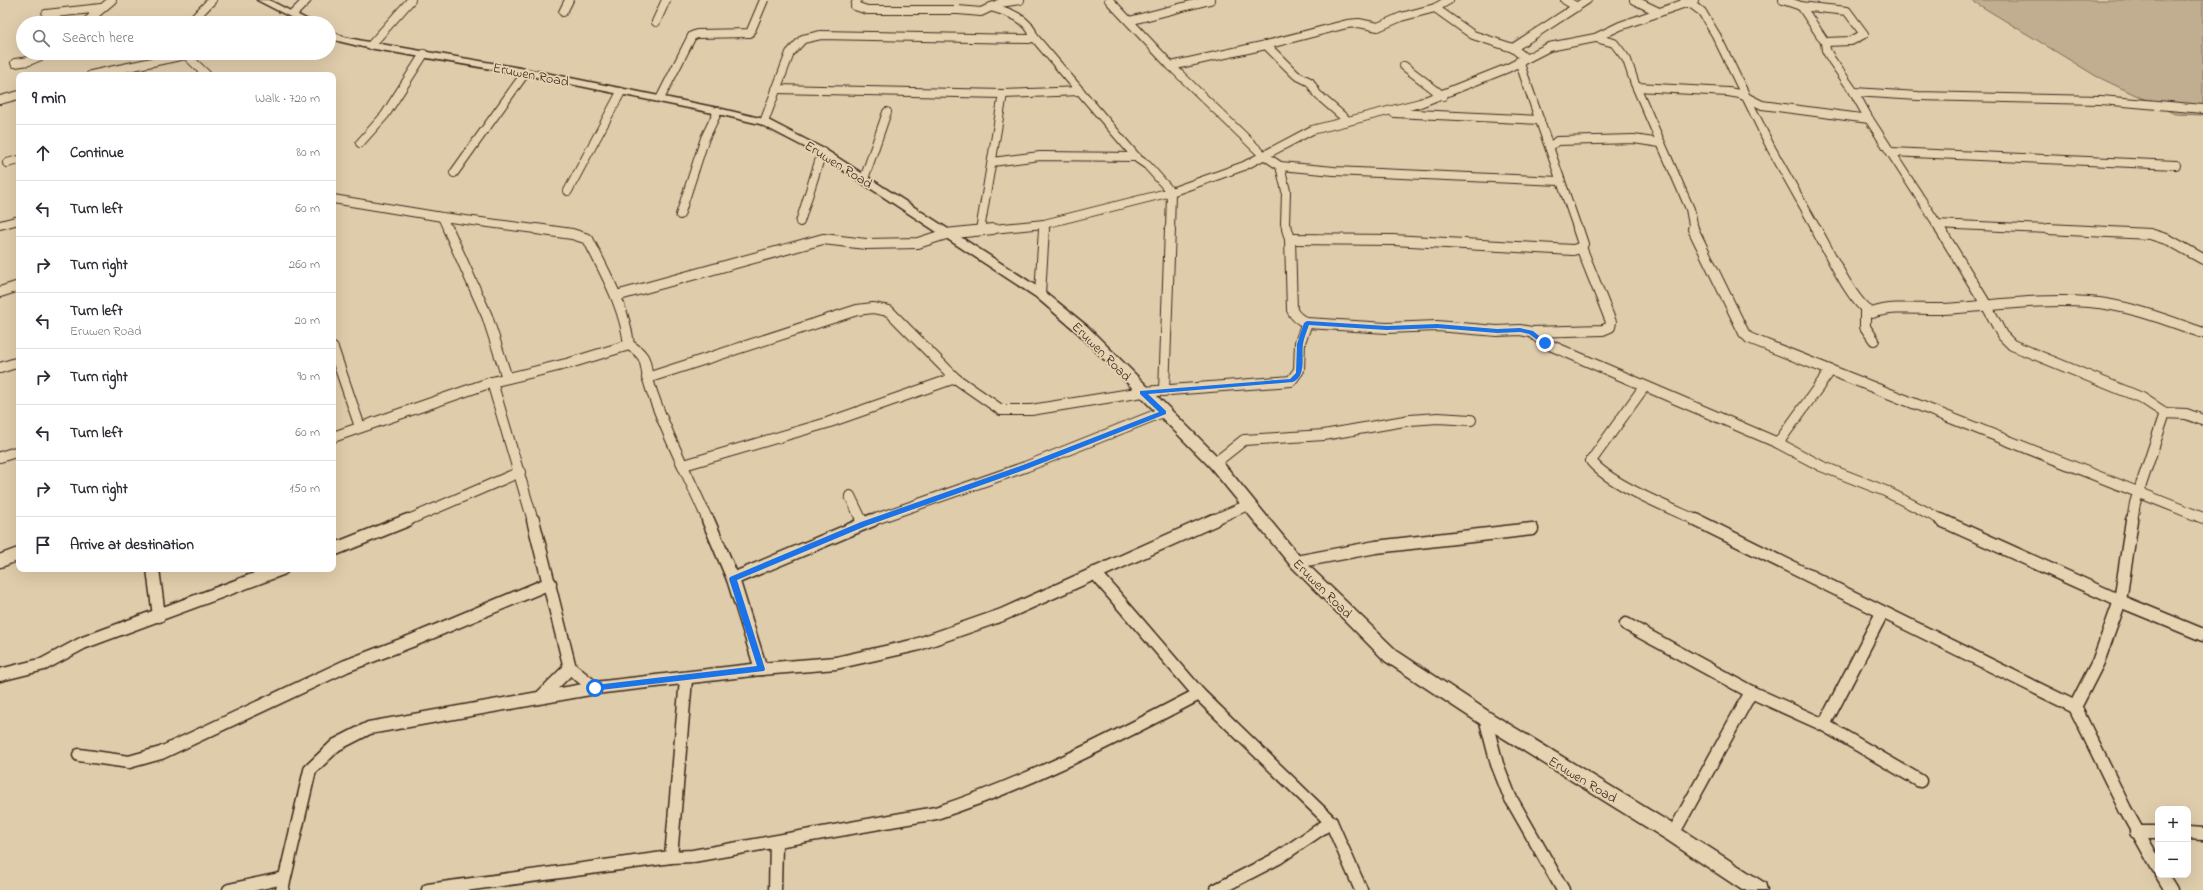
<!DOCTYPE html>
<meta charset="utf-8">
<style>
body{margin:0;font-family:"Indie Flower",sans-serif;background:#f7f7f7;color:#2b2b33}
.controls{position:absolute;right:12px;bottom:12px;display:grid;overflow:hidden;border-radius:8px;box-shadow:0 4px 16px #0002}
.controls button{width:36px;height:36px;display:grid;place-items:center;padding:0;border:0;border-bottom:1px solid #e1e1e2;background:#fff;color:#2b2b33;font:20px sans-serif}
.stop{position:absolute;width:12px;height:12px;margin:-9px;border:3px solid #1a73e8;border-radius:50%;background:#fff}
.stop.end{background:#1a73e8;border-color:#fff;box-shadow:0 1px 4px #0008}
.list{margin:0;padding:0;list-style:none}
h2{display:flex;justify-content:space-between;align-items:center;height:52px;margin:0;padding:0 16px;font-size:17px}
h2 small{font-size:13px;font-weight:400;color:#7c7c81}
.list li{display:grid;grid-template-columns:26px 1fr auto;gap:12px;align-items:center;box-sizing:border-box;height:56px;padding:0 16px;border-top:1px solid #e1e1e2}
.list b{display:block;font-size:15px;white-space:nowrap}
.list p{margin:0;font-size:13px;white-space:nowrap;color:#7c7c81}
.list em{font-size:13px;font-style:normal;color:#7c7c81}
.icon{flex:none;width:22px;height:22px;fill:none;stroke:currentColor;stroke-width:2;stroke-linecap:round;stroke-linejoin:round}
.map{position:relative;flex:none;width:2203px;height:890px;overflow:hidden}
.search{position:absolute;background:#fff;box-shadow:0 4px 16px #0002;left:16px;top:16px;width:320px;height:44px;display:flex;align-items:center;gap:10px;box-sizing:border-box;padding:0 14px;border-radius:22px;color:#7c7c81;font-size:15px}
.panel{position:absolute;background:#fff;box-shadow:0 4px 16px #0002;left:16px;top:72px;width:320px;height:500px;border-radius:8px}
.map>svg:first-child{display:block}
.green{fill:#c1ae91;stroke:#7e6c58}
.lines{fill:none;stroke-linecap:round;stroke-linejoin:round}
.street-far2-casing{stroke:#3b2a1e;stroke-width:10}
.street-far1-casing{stroke:#3b2a1e;stroke-width:12}
.street-casing{stroke:#3b2a1e;stroke-width:15}
.secondary-casing{stroke:#3b2a1e;stroke-width:3}
.street-far2{stroke:#e6d3b1;stroke-width:8}
.street-far1{stroke:#e6d3b1;stroke-width:10}
.street{stroke:#e6d3b1;stroke-width:12}
.secondary{fill:#e6d3b1;fill-rule:evenodd}
.route{fill:#1a73e8}
.labels{text-anchor:middle;stroke-width:3.5;stroke-linejoin:round;paint-order:stroke}
.street-label{font-size:14px;fill:#3b2a1e;stroke:#e6d3b1}
</style>
<div class="map">
<svg width="2203" height="890" viewBox="0 0 2203 890">
<rect width="100%" height="100%" fill="#dfccab"/>
<filter id="ink" filterUnits="userSpaceOnUse"><feTurbulence type="fractalNoise" baseFrequency=".025" numOctaves="2"/><feDisplacementMap in="SourceGraphic" scale="8" xChannelSelector="R" yChannelSelector="G"/><feConvolveMatrix kernelMatrix="1 2 1 2 8 2 1 2 1" color-interpolation-filters="sRGB"/></filter>
<g filter="url(#ink)">
<!-- green -->
<polygon class="green" points="1971,0 2203,0 2203,115 2175,114 2096,76"/>
<g class="lines">
<defs>
<g id="street-far2">
<polyline points="857,0 855,6 867,10 958,10 981,12 1000,3 1020,0"/>
<polyline points="1109,0 1171,66 1262,154 1280,166 1334,171 1560,181"/>
<polyline points="1565,0 1577,7"/>
<polyline points="1634,0 1659,12"/>
<polyline points="1783,0 1801,6 1825,42 1826,50 1831,59 1854,92 1869,119 1941,230"/>
<polyline points="1684,2 1693,5 1702,12 1716,35 1771,148 1817,230"/>
<polyline points="1800,6 1847,11 1864,34 1851,41 1825,42"/>
<polyline points="1435,8 1473,35 1513,48 1524,57"/>
<polyline points="563,12 569,0"/>
<polyline points="46,14 101,8"/>
<polyline points="293,14 307,0"/>
<polyline points="1129,21 1210,0"/>
<polyline points="656,22 666,0"/>
<polyline points="85,23 112,0"/>
<polyline points="190,23 212,0"/>
<polyline points="1034,37 1138,159 1147,165 1171,192 1170,230"/>
<polyline points="1596,38 1614,43 1627,60 1635,84 1690,209 1694,230"/>
<polyline points="371,45 411,0"/>
<polyline points="1266,45 1296,75 1310,82 1317,94 1348,121"/>
<polyline points="1513,48 1587,0"/>
<polyline points="184,53 207,75"/>
<polyline points="1519,61 1578,230"/>
<polyline points="15,63 29,61 48,53"/>
<polyline points="1171,66 1266,45 1347,24 1359,23 1378,27 1401,17 1435,8 1449,0"/>
<polyline points="1404,66 1443,96"/>
<polyline points="91,75 185,55"/>
<polyline points="1637,87 1728,92 1740,94 1762,105 1869,119"/>
<polyline points="776,89 1003,94 1080,91"/>
<polyline points="1854,92 1918,96 2101,100 2203,109"/>
<polyline points="660,99 692,36 697,34 750,33 764,0"/>
<polyline points="0,100 19,95"/>
<polyline points="1394,113 1540,120"/>
<path d="M764,122L790,53L803,39L821,35L1029,39L1034,37C1029,18 1008,12 991,7"/>
<polyline points="360,143 385,115 424,54"/>
<polyline points="1550,147 1557,141 1634,139 1660,143"/>
<polyline points="1891,152 2176,165"/>
<polyline points="992,162 1040,156 1137,157"/>
<polyline points="7,163 19,160"/>
<polyline points="1280,166 1286,191 1285,224 1287,230"/>
<polyline points="454,173 526,72"/>
<polyline points="864,179 887,112"/>
<polyline points="568,191 621,92"/>
<polyline points="333,199 442,217 543,230"/>
<polyline points="680,215 705,138 718,111"/>
<polyline points="442,217 448,230"/>
<polyline points="800,222 822,152"/>
<polyline points="1936,224 2069,230"/>
<polyline points="0,225 19,220"/>
<polyline points="980,230 1003,94"/>
<polyline points="983,230 1044,224 1171,192 1244,166 1312,130 1420,103 1508,68 1549,47 1595,38 1620,26 1694,0"/>
<polyline points="1044,230 1044,224"/>
</g>
<g id="street-far1">
<polyline points="448,229 487,316 507,378"/>
<path d="M536,229L572,234L588,239C605,273 625,307 629,345C651,358 643,365 650,386C665,433 689,476 708,521"/>
<path d="M1287,229L1290,239L1292,310C1295,317 1300,320 1307,323L1387,328L1437,326L1497,331L1520,330L1531,332L1545,343L1778,443L1821,466L1885,491L1944,521"/>
<polyline points="1693,229 1744,333 1749,338 2203,518"/>
<path d="M1816,229C1828,249 1853,305 1872,313C1895,305 1919,310 1944,309C1992,306 2041,298 2089,302C2129,305 2166,320 2203,333"/>
<polyline points="1940,229 1987,306 2002,335 2012,345 2142,398 2165,413 2186,414 2203,420"/>
<polyline points="2048,229 2150,234 2169,240 2203,259"/>
<polyline points="1290,239 1393,240 1573,250 1580,248 1583,244 1578,229"/>
<polyline points="0,292 19,286"/>
<polyline points="1040,294 1044,229"/>
<polyline points="616,296 823,239 866,244 918,243 946,234 993,229"/>
<polyline points="1865,310 1865,327 1874,340"/>
<polyline points="1531,332 1603,330 1610,327 1611,322 1581,247"/>
<polyline points="333,348 360,427"/>
<polyline points="0,368 19,362"/>
<polyline points="647,378 857,310 873,308 889,311 955,378 1001,410 1031,410 1143,392 1291,381 1299,370 1300,342 1307,323"/>
<polyline points="492,382 533,521"/>
<path d="M1644,387L1591,461C1609,484 1670,508 1698,521"/>
<polyline points="1164,391 1170,229"/>
<polyline points="333,437 492,382 570,363 629,345"/>
<polyline points="1778,443 1830,371"/>
<polyline points="0,457 19,451"/>
<polyline points="1215,463 1244,440 1324,435 1410,420 1438,418 1471,420"/>
<polyline points="684,465 827,423 955,378"/>
<polyline points="850,496 862,521"/>
<polyline points="406,521 520,472"/>
<polyline points="870,521 1025,467 1163,412"/>
<polyline points="1211,521 1248,505"/>
<polyline points="2132,521 2135,503 2165,413"/>
</g>
<g id="street">
<polyline points="533,520 570,668 595,688"/>
<polyline points="708,520 733,579 761,669"/>
<polyline points="861,520 863,524"/>
<polyline points="1696,520 2075,707"/>
<polyline points="1941,520 2120,601 2203,635"/>
<polyline points="2132,520 2120,601 2098,662 2075,707 2125,809 2158,868"/>
<polyline points="333,550 408,520"/>
<polyline points="0,561 19,554"/>
<polyline points="1296,562 1376,547 1532,529"/>
<polyline points="153,569 159,616"/>
<polyline points="1095,573 1199,694 1331,822 1361,890"/>
<polyline points="733,579 873,520"/>
<polyline points="1626,624 1751,692 1824,725 1920,781"/>
<polyline points="0,675 44,664 83,643 282,569"/>
<polyline points="542,696 570,668"/>
<polyline points="1485,718 1497,764 1510,797 1563,890"/>
<polyline points="1824,725 1882,613"/>
<polyline points="79,755 129,762 161,753 346,666 414,640 550,583"/>
<polyline points="2136,832 2158,832"/>
<polyline points="2188,833 2203,834"/>
<polyline points="1673,834 1751,692"/>
<polyline points="671,857 686,679"/>
<polyline points="2162,875 2171,890"/>
<polyline points="229,890 284,878"/>
<polyline points="282,890 310,770 336,745 369,728 595,688 761,669 836,663 916,645 1002,615 1214,520"/>
<path d="M428,890L671,857L693,856L936,813C1028,783 1113,739 1199,694"/>
<polyline points="775,890 776,842"/>
<polyline points="1216,890 1278,858 1331,822"/>
</g>
<g id="secondary">
<polygon points="257,0 269,0 314,23 302,23"/>
<polygon points="329,30 344,37 363,41 526,69 718,108 768,120 826,150 1044,291 1087,326 1220,459 1301,558 1397,651 1491,713 1679,828 1765,883 1767,890 1742,890 1667,840 1479,723 1385,661 1291,566 1210,467 1077,332 1036,297 818,154 760,124 718,114 526,75 363,47 338,41 329,37"/>
</g>
</defs>
<!-- street-far2 casing -->
<use href="#street-far2" class="street-far2-casing"/>
<!-- street-far1 casing -->
<use href="#street-far1" class="street-far1-casing"/>
<!-- street casing -->
<use href="#street" class="street-casing"/>
<!-- secondary casing -->
<use href="#secondary" class="secondary-casing"/>
<!-- street-far2 -->
<use href="#street-far2" class="street-far2"/>
<!-- street-far1 -->
<use href="#street-far1" class="street-far1"/>
<!-- street -->
<use href="#street" class="street"/>
<!-- secondary -->
<use href="#secondary" class="secondary"/>
</g>
</g>
<!-- route -->
<path class="route" d="M1307,321L1387,326L1437,324L1497,329L1520,328L1533,331L1548,343L1543,344L1529,334L1520,332L1497,333L1437,328L1387,330L1309,325C1307,331 1304,337 1303,344C1301,357 1307,375 1293,382L1148,394L1166,411V414L1027,469L866,526L737,580L765,669L764,671L592,691V686L595,685L757,666L729,579L730,577L861,522L1023,465L1159,412L1140,394V391L1290,379L1296,373L1297,344L1304,323Z"/>
<g class="labels">
<!-- street labels -->
<g class="street-label">
<text transform="translate(531 74) rotate(11)" y="5">Eruwen Road</text>
<text transform="translate(839 164) rotate(32)" y="5">Eruwen Road</text>
<text transform="translate(1102 351) rotate(45)" y="5">Eruwen Road</text>
<text transform="translate(1323 588) rotate(45)" y="5">Eruwen Road</text>
<text transform="translate(1583 779) rotate(31)" y="5">Eruwen Road</text>
</g>
</g>
</svg>
<div class="controls">
<button>+</button>
<button>−</button>
</div>
<div class="stop" style="left:595px;top:688px"></div>
<div class="stop end" style="left:1545px;top:343px"></div>
<div class="search"><svg class="icon" aria-label="search" viewBox="0 0 24 24"><circle cx="10" cy="10" r="6"/><path d="M15 15l6 6"/></svg>Search here</div>
<section class="panel">
<h2>9 min<small>Walk · 720 m</small></h2>
<ul class="list">
<li><svg class="icon" aria-label="ahead" viewBox="0 0 24 24"><path d="M12 20V5M6 11l6-6 6 6"/></svg><div><b>Continue</b></div><em>80 m</em></li>
<li><svg class="icon" aria-label="left" viewBox="0 0 24 24"><path d="M17 20v-9H6M10 6l-5 5 5 5"/></svg><div><b>Turn left</b></div><em>60 m</em></li>
<li><svg class="icon" aria-label="right" viewBox="0 0 24 24"><path d="M7 20v-9h11M14 6l5 5-5 5"/></svg><div><b>Turn right</b></div><em>260 m</em></li>
<li><svg class="icon" aria-label="left" viewBox="0 0 24 24"><path d="M17 20v-9H6M10 6l-5 5 5 5"/></svg><div><b>Turn left</b><p>Eruwen Road</p></div><em>20 m</em></li>
<li><svg class="icon" aria-label="right" viewBox="0 0 24 24"><path d="M7 20v-9h11M14 6l5 5-5 5"/></svg><div><b>Turn right</b></div><em>90 m</em></li>
<li><svg class="icon" aria-label="left" viewBox="0 0 24 24"><path d="M17 20v-9H6M10 6l-5 5 5 5"/></svg><div><b>Turn left</b></div><em>60 m</em></li>
<li><svg class="icon" aria-label="right" viewBox="0 0 24 24"><path d="M7 20v-9h11M14 6l5 5-5 5"/></svg><div><b>Turn right</b></div><em>150 m</em></li>
<li><svg class="icon" aria-label="arrive" viewBox="0 0 24 24"><path d="M6 21V4h12l-3 4 3 4H6"/></svg><div><b>Arrive at destination</b></div></li>
</ul>
</section>
</div>
